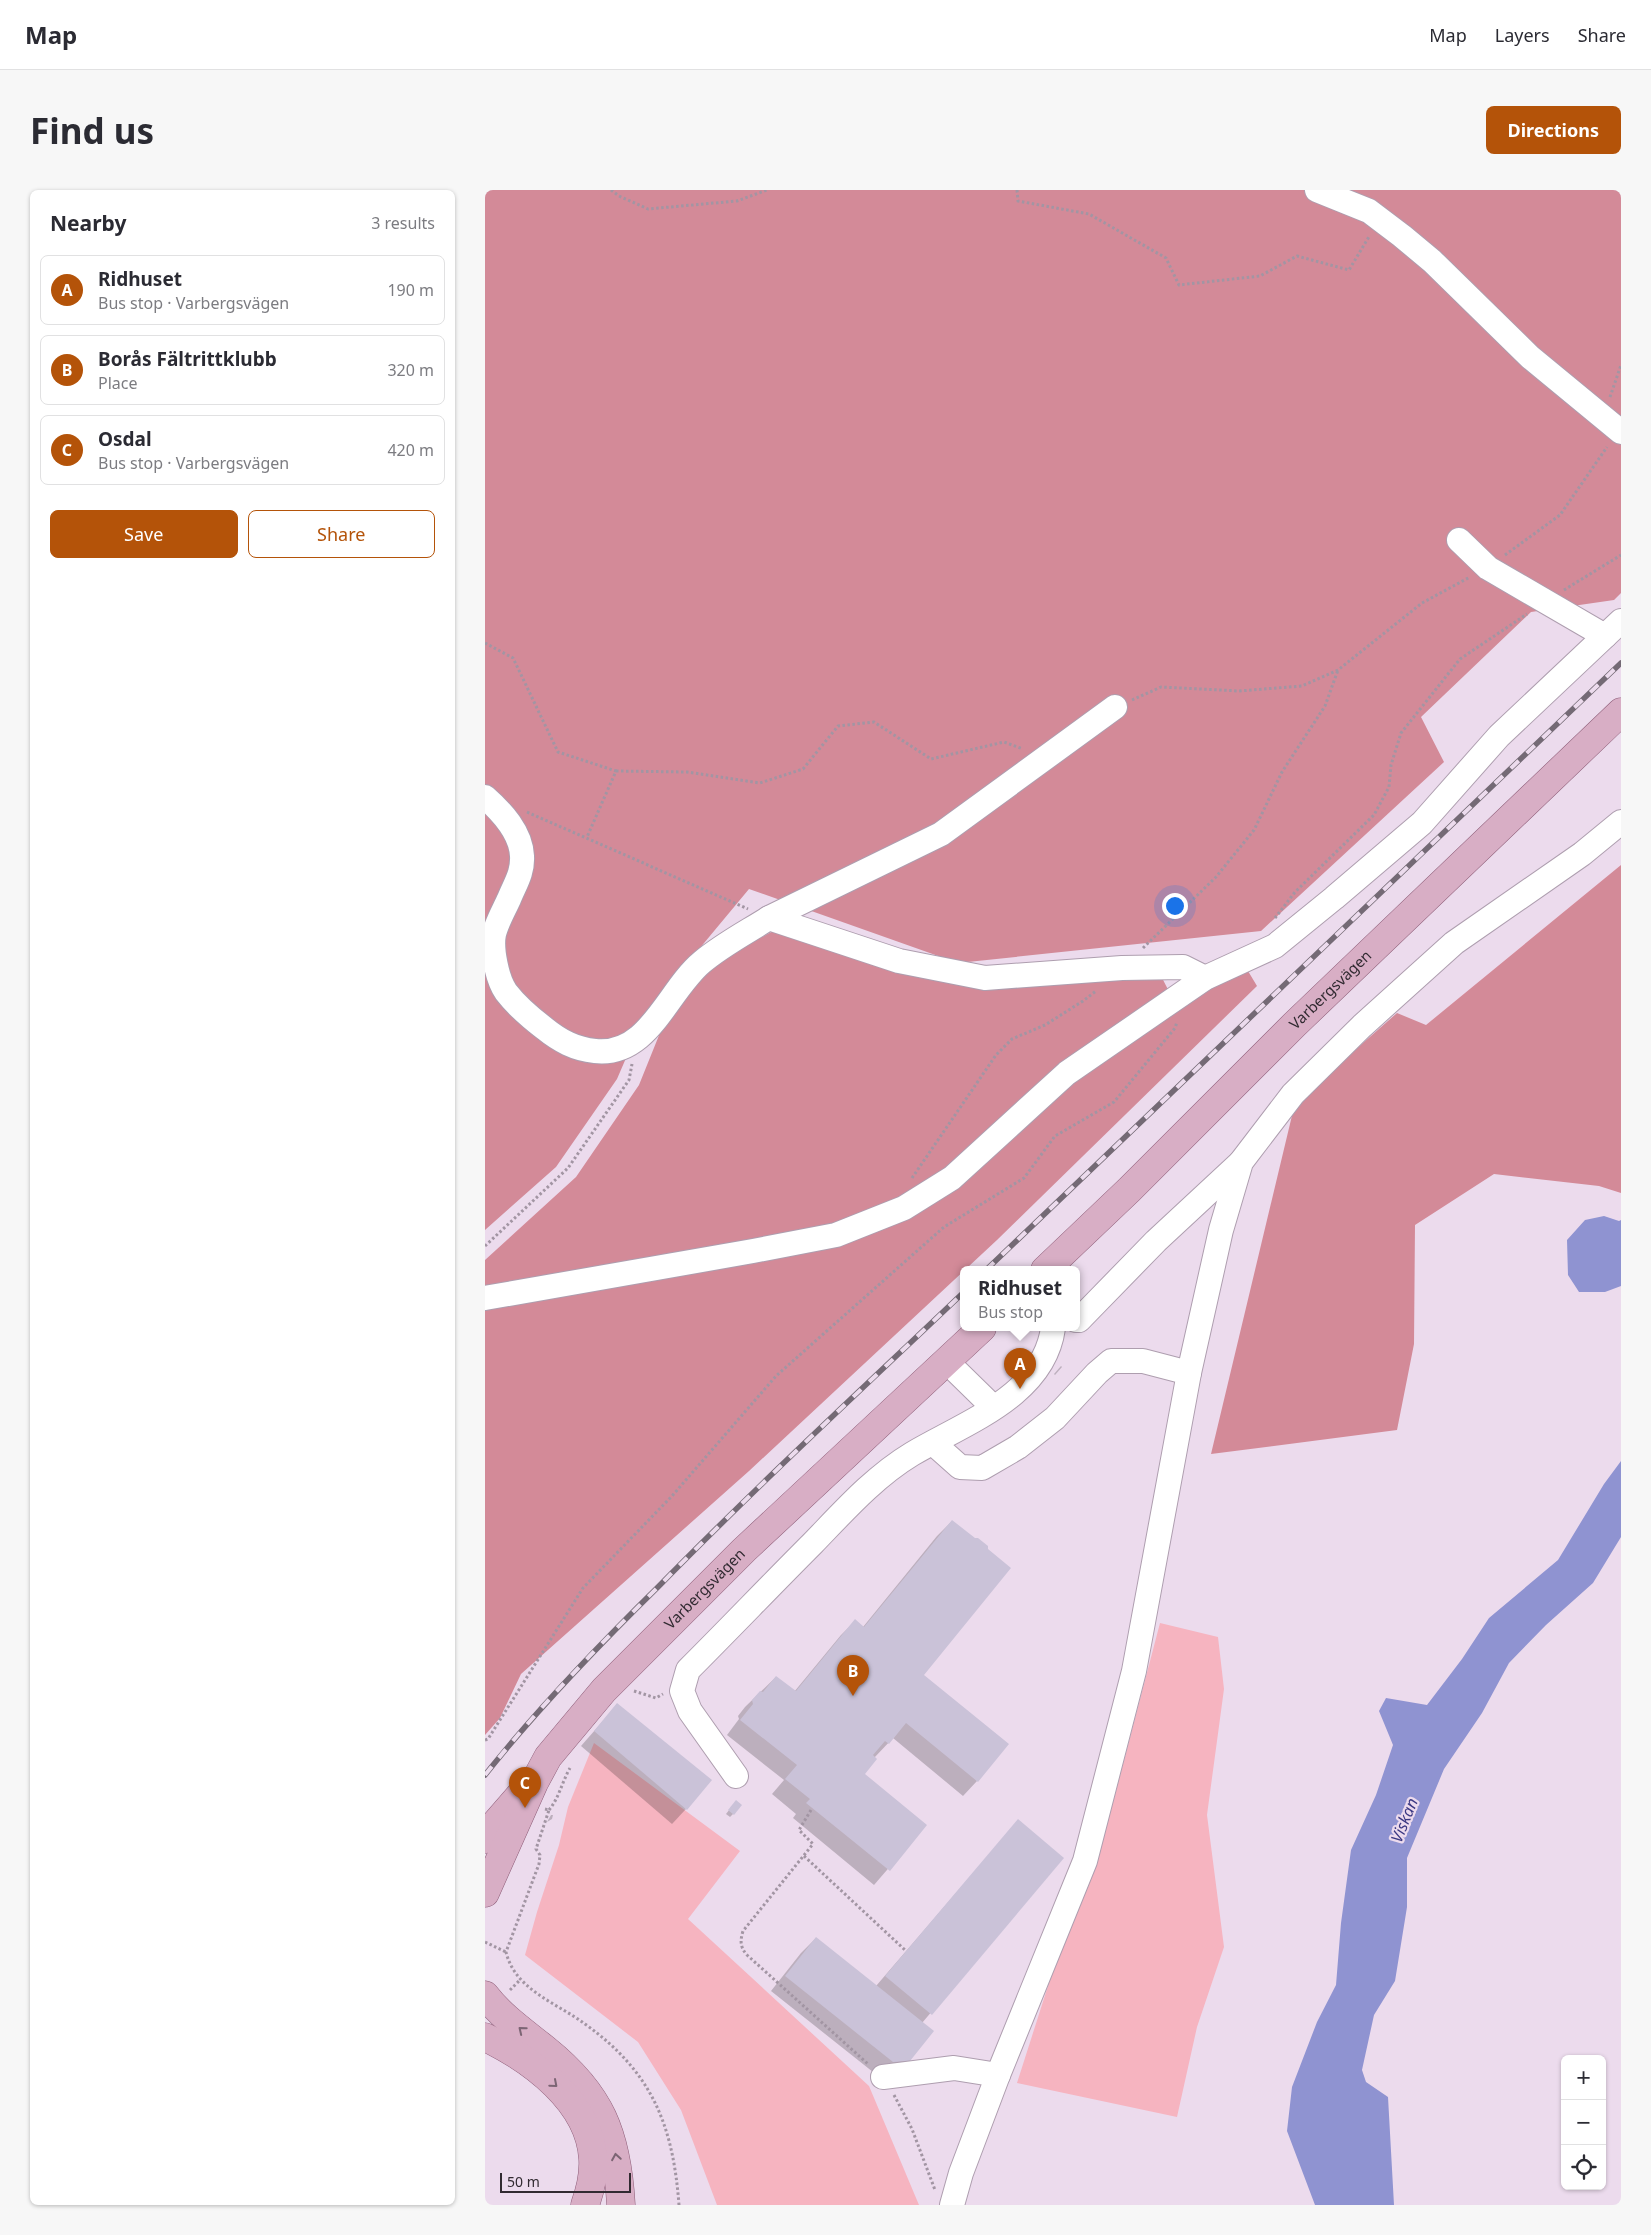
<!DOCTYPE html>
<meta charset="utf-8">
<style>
body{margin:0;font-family:"Noto Sans",sans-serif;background:#f7f7f7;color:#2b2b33}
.controls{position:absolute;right:15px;bottom:15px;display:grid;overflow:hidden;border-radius:8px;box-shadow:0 1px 4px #0004}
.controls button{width:45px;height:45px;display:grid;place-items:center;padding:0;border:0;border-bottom:1px solid #e1e1e2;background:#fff;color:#2b2b33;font:25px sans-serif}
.scale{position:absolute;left:15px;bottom:12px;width:131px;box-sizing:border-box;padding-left:5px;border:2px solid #312a31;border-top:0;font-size:14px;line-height:18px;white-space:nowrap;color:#312a31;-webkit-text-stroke:4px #ecdbed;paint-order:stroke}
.you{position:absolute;left:689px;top:715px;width:18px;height:18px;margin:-12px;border:4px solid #fff;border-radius:50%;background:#1a73e8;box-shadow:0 0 0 8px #1a73e833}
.badge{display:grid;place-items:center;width:32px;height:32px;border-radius:50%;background:#b45309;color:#fff;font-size:16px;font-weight:700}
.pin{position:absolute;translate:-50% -41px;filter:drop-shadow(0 1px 2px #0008)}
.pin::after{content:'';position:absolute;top:26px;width:18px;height:15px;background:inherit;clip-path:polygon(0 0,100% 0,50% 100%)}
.popup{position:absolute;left:475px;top:1076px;width:120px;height:65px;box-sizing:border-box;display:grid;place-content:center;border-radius:8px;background:#fff;filter:drop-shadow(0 1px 4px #0005);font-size:16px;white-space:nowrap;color:#7c7c81}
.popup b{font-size:19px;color:#2b2b33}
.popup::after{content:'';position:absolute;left:50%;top:100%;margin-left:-10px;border:10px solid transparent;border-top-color:#fff}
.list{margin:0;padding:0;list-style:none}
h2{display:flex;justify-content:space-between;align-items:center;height:65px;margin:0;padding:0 20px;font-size:21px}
h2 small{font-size:16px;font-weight:400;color:#7c7c81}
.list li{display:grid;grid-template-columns:32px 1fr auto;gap:15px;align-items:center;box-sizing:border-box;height:70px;margin:0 10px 10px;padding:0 10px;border:1px solid #e1e1e2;border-radius:8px}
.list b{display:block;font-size:19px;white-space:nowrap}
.list p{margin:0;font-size:16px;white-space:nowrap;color:#7c7c81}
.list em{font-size:16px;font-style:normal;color:#7c7c81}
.actions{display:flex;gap:10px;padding:15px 20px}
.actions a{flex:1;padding:11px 0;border:1px solid #b45309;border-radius:8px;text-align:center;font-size:18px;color:#b45309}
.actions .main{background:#b45309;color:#fff}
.icon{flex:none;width:28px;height:28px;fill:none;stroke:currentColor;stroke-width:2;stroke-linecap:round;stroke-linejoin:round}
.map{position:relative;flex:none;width:1136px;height:2015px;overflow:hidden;border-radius:8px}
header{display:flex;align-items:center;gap:30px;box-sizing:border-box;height:70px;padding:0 25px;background:#fff;border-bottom:1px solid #e1e1e2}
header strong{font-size:24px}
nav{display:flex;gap:28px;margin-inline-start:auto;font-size:18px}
.intro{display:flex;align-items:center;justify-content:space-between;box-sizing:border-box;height:120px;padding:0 30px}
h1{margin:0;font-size:35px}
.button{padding:12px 22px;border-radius:8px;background:#b45309;color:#fff;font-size:18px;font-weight:700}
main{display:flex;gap:30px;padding:0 30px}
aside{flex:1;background:#fff;border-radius:8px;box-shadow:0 1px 4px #0004}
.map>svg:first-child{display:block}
.green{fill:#f6b4c0}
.forest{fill:#d38a98}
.water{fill:#8f93d1}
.shadow{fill:#0003}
.building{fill:#cac2d8}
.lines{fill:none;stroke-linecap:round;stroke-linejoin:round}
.minor-casing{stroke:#ae9eaf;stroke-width:26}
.major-casing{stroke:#8d5d78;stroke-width:29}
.path{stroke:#a295a3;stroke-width:3;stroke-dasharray:2.5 2.5;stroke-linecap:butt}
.minor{stroke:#fff;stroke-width:24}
.major{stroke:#d8aec5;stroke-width:28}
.rail-casing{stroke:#746a75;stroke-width:5.5}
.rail{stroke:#ecdbed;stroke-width:4;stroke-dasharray:11;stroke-linecap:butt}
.oneway{stroke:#7c6574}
.labels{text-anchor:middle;stroke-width:4.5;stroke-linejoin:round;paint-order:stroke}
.street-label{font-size:15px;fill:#312a31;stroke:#ecdbed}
.water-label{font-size:16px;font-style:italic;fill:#3c3983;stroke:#ecdbed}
</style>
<header>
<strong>Map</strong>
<nav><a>Map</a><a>Layers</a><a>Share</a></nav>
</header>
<div class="intro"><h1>Find us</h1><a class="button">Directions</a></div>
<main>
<aside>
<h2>Nearby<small>3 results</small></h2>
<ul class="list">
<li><span class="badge">A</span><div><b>Ridhuset</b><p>Bus stop · Varbergsvägen</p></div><em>190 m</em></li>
<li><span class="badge">B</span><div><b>Borås Fältrittklubb</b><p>Place</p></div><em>320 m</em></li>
<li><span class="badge">C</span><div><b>Osdal</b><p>Bus stop · Varbergsvägen</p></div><em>420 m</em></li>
</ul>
<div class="actions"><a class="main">Save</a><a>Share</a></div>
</aside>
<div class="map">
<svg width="1136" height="2015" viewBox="0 0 1136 2015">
<rect width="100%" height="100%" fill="#ecdbed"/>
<!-- green -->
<g class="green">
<polygon points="675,1433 733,1447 739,1499 722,1625 739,1757 712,1837 692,1927 532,1893 578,1749 625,1624"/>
<polygon points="109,1553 255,1661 203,1729 384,1896 434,2015 232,2015 196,1920 153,1852 40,1765 52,1722 74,1655 83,1617"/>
</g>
<!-- forest -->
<g class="forest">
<polygon points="0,0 1136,0 1136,403 1129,410 1046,422 936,527 959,572 776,741 473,773 264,699 160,824 132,889 71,977 0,1040"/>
<polygon points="1136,675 1136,1003 1114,996 1009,984 930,1035 929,1154 912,1240 726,1264 810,913 912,823 941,835"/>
<polygon points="292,739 413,781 675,784 692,817 760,776 772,796 512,1050 264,1281 36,1484 15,1528 0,1545 0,1070 91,987 154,895 183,823 222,776"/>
</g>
<!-- water -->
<g class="water">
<polygon points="1119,1026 1134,1031 1136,1030 1136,1096 1120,1102 1094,1102 1083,1085 1082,1050 1100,1030"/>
<polygon points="1136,1271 1136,1347 1108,1393 1061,1435 1024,1473 997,1523 959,1579 922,1668 922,1717 910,1791 889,1825 877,1880 881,1892 903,1907 909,2015 830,2015 802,1941 807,1897 832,1832 851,1795 856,1733 866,1660 891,1605 908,1555 894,1521 901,1508 942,1515 977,1469 1004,1428 1073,1370 1119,1294"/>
</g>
<!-- shadow -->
<g class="shadow">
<polygon points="576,1176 577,1177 570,1185 569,1184"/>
<polygon points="467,1331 437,1485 492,1591 478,1606 408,1548 389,1568 378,1584 440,1636 389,1695 308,1628 311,1624 287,1604 299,1590 242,1545 254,1529 253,1526 260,1517 291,1487 309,1502 356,1445 370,1431 378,1437 452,1346"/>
<polygon points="132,1515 201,1619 187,1634 96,1556"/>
<polygon points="248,1615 248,1624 245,1627 241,1624"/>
<polygon points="66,1625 68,1625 67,1629 62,1632"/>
<polygon points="533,1631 577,1668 437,1833 424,1870 409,1885 393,1886 286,1801 316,1763 331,1748 391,1796"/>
</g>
<!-- building -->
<g class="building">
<polygon points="467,1330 490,1348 493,1348 503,1356 503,1359 526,1378 439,1485 524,1554 493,1592 421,1533 404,1554 400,1551 388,1565 392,1569 380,1584 442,1635 405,1681 321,1613 325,1609 300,1589 312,1575 255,1530 268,1514 267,1510 275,1501 278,1502 291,1486 311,1501 370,1429 379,1437"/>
<polygon points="132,1513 227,1590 202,1620 109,1541"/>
<polygon points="251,1610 257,1615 249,1625 243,1620"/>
<polygon points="533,1629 579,1668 447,1825 400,1786"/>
<polygon points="331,1747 449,1841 425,1871 408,1872 300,1786"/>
</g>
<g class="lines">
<defs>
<g id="minor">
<polyline points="832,0 884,21 917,46 947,71 1045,167 1136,242"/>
<polyline points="974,350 1003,378 1120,446"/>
<path d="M0,607C17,622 36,642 37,666C38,683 30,694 24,709C19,720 12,732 9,744C6,759 12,789 21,802C31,815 46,828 59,838C75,851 90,859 110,861C164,867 182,801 217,772C237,755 262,742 284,728L414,771L500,788L637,778L698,777L720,788"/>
<polyline points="284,728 456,644 630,517"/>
<polyline points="0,1108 268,1061 351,1045 419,1018 467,988 582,883 720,788 790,756 849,708 937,633 1014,546 1136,431"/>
<polyline points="591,1130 594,1130 671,1051 755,973"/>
<polyline points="461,1171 508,1217"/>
<polyline points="704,1183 736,1040 756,972 808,904 877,836 969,753 1097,664 1136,632"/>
<polyline points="448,1253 475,1277 497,1278 533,1257 570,1228 612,1183 626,1171 658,1171 704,1183 649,1481 600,1671 513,1885 476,1983 467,2015"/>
<path d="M251,1586L205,1521L197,1501L203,1480C245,1438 286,1395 328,1353C359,1321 389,1287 427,1264C479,1233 559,1206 568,1138"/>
<polyline points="398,1887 469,1878 513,1885"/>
</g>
<g id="major">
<path id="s1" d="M560,1080L644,1000L809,835L1136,522"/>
<polyline points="0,1649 9,1635 36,1604"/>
<path id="s2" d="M0,1703L49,1593L63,1567L119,1500L259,1360L497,1138"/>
<path d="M0,1805C16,1826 39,1842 60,1859C116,1904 132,1944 136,2015"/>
<path d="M0,1847C47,1870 105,1912 108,1969C109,1985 105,2001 100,2015"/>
</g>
</defs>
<!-- minor casing -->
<use href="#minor" class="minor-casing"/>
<!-- major casing -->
<use href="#major" class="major-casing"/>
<!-- path -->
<g class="path">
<polyline points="126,0 134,6 163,19 252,11 282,0"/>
<polyline points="532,0 533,11 604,24 681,68 694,95 775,86 812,66 864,80 885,45"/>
<polyline points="1125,207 1136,175"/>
<polyline points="1020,365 1075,325 1122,257"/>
<polyline points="1079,400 1136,365"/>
<polyline points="0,453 28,468 73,562 131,581 102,647"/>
<polyline points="647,510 676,497 754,501 817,496 853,480 937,413 985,387"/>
<polyline points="131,581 202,582 275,593 318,579 353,536 389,532 446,569 519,552 538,559"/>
<polyline points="42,622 263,719"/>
<polyline points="790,728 810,702 889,625 904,597 906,575 916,543 975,469 1042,424"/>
<polyline points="658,758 731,687 769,640 797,582 840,516 853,480"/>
<polyline points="427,988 511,865 527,849 560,835 598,811 611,801"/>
<polyline points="0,1056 83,978 144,890 147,874"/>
<polyline points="149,1501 171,1508 178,1504"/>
<polyline points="0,1550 3,1549 98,1398 187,1306 291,1186 459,1037 539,988 570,946 629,912 690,838 692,832"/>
<path d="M60,1619L64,1620L51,1659L55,1665L54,1674L21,1762C30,1800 72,1813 100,1834C167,1882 188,1935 194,2015"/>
<path d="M64,1620C74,1608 77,1592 85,1578"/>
<path d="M326,1620L314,1640L328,1654L258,1741C255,1751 255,1757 262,1765L383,1874"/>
<polyline points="319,1666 420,1760"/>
<polyline points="0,1752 21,1762"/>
<polyline points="25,1800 35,1790"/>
<polyline points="409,1905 427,1939 450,2000"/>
</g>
<!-- minor -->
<use href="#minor" class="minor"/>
<!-- major -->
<use href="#major" class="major"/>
<defs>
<g id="rail">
<polyline points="501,1080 1136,473"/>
<path d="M0,1585C53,1518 113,1456 174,1396C273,1295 377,1199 479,1102"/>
</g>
</defs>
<!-- rail casing -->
<use href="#rail" class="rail-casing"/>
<!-- rail -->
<use href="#rail" class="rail"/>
</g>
<!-- one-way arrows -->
<defs><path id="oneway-chevron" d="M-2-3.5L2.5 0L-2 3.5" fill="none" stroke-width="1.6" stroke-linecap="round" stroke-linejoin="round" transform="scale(1.25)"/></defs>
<g class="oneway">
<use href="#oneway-chevron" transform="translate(37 1840) rotate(-141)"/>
<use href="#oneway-chevron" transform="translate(69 1894) rotate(41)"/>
<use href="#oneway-chevron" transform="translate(131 1967) rotate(-99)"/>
</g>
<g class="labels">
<!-- street labels -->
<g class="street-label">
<text dy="5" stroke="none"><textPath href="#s1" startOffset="400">Varbergsvägen</textPath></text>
<text dy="5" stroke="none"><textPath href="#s2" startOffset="380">Varbergsvägen</textPath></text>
</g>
<!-- water labels -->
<g class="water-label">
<text transform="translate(919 1630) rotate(-68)" y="6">Viskan</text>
</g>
</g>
</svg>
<div class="controls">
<button>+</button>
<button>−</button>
<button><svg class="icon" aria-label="locate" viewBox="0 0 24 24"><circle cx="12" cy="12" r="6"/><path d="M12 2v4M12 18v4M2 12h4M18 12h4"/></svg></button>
</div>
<div class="scale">50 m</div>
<div class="you"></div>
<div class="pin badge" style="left:535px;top:1199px">A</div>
<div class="popup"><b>Ridhuset</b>Bus stop</div>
<div class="pin badge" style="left:368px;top:1506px">B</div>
<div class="pin badge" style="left:40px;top:1618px">C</div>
</div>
</main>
